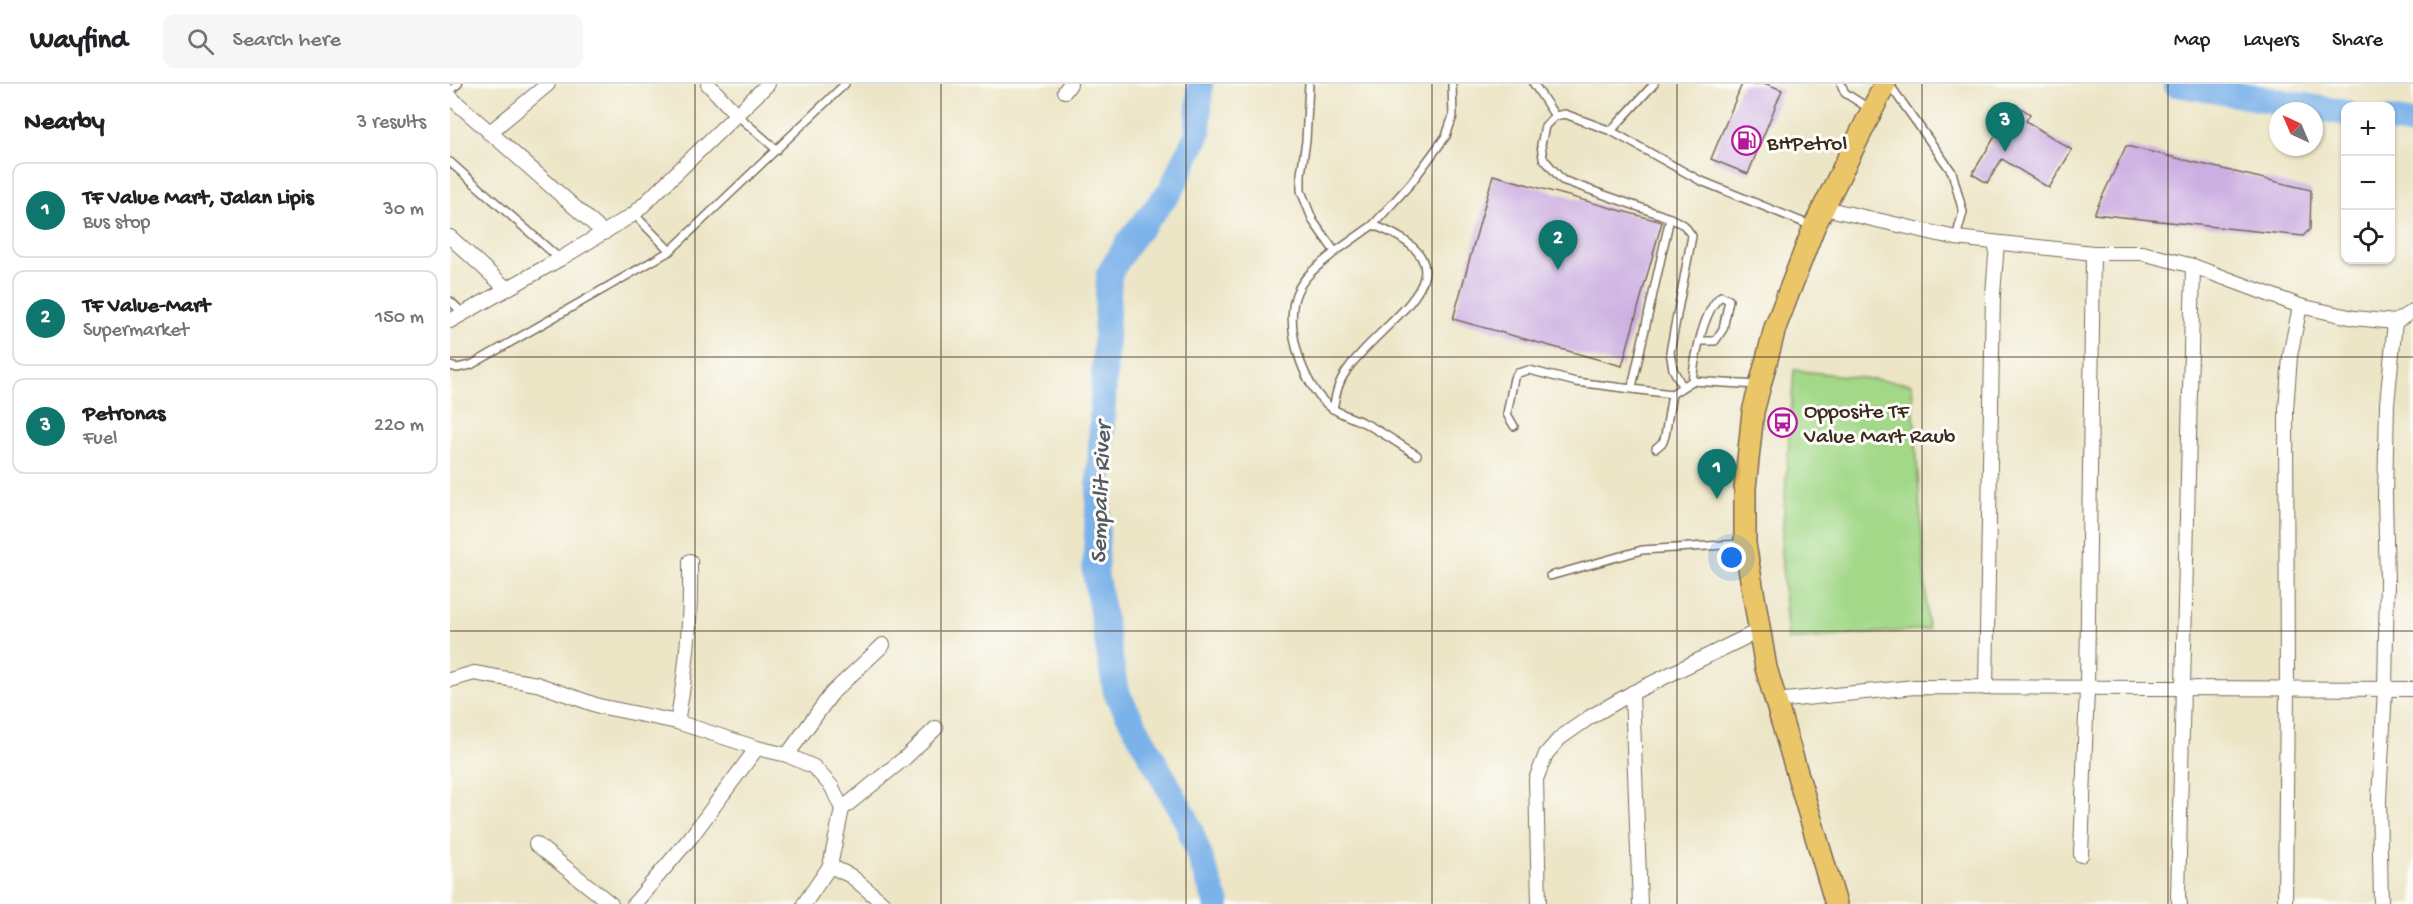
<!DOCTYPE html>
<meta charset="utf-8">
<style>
body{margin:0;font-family:"Gochi Hand",sans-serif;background:#f6f6f6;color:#202124}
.controls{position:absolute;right:18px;top:18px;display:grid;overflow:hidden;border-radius:12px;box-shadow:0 2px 4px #0004}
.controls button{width:54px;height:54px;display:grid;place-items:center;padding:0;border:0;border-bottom:2px solid #e0e0e0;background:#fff;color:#202124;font:30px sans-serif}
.compass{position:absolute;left:1819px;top:18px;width:54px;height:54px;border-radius:50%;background:#fff;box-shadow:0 2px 4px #0004;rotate:316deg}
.you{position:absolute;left:1282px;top:474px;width:21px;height:21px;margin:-15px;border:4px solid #fff;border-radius:50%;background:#1a73e8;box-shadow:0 0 0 9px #1a73e833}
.badge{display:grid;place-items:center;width:39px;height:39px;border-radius:50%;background:#0f766e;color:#fff;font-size:20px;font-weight:700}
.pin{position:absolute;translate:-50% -50px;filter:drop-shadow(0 2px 3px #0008)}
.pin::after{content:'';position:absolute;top:32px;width:21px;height:18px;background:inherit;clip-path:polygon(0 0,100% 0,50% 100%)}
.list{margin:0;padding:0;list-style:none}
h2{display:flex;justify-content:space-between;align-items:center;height:78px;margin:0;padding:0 24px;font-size:26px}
h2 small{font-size:20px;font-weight:400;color:#757577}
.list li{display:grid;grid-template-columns:39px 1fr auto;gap:18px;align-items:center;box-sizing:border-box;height:96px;margin:0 12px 12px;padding:0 12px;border:2px solid #e0e0e0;border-radius:12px}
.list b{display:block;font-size:22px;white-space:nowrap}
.list p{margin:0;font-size:20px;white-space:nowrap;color:#757577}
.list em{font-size:20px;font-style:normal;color:#757577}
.icon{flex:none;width:33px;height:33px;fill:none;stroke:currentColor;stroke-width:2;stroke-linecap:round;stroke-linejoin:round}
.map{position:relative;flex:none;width:1963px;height:820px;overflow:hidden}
header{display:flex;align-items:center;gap:36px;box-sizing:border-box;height:84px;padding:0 30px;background:#fff;border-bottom:2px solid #e0e0e0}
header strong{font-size:28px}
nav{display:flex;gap:33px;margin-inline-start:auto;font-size:21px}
.search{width:420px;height:54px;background:#f6f6f6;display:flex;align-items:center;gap:15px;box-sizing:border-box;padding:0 21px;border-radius:12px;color:#757577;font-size:22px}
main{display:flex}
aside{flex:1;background:#fff}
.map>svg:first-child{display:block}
.green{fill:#a2d888;stroke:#6e8153;stroke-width:1.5}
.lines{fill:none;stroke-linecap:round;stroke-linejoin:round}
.river{stroke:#7bb2ea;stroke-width:26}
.building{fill:#ccafe2}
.service-casing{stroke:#796b59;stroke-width:10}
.minor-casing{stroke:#796b59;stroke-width:16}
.primary-casing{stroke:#796b59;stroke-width:24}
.service{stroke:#fff;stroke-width:7}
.minor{stroke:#fff;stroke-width:14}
.primary{stroke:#ebc669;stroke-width:21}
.grid{fill:none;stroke:#3b2a1e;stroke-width:1.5;stroke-opacity:0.55}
.labels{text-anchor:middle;stroke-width:6;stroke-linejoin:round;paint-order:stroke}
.poi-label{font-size:22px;fill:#3b2a1e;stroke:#fdfcf7;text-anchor:start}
.water-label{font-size:24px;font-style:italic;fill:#515a65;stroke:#fdfcf7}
</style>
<header>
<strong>Wayfind</strong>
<div class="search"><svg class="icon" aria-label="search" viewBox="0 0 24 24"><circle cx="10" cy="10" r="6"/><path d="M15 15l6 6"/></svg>Search here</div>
<nav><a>Map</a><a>Layers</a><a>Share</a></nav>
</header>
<main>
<aside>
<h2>Nearby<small>3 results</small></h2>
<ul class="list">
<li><span class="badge">1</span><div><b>TF Value Mart, Jalan Lipis</b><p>Bus stop</p></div><em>30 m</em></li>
<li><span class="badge">2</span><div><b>TF Value-Mart</b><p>Supermarket</p></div><em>150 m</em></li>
<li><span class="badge">3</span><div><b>Petronas</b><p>Fuel</p></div><em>220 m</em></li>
</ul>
</aside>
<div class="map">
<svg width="1963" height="820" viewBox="0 0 1963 820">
<rect width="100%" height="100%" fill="#fdfcf7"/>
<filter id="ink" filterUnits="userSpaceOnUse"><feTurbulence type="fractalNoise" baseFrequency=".0167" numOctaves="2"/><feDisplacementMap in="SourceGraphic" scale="12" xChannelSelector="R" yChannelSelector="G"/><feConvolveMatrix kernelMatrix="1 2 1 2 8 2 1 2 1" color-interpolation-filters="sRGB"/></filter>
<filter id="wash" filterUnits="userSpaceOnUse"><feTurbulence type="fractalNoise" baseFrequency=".008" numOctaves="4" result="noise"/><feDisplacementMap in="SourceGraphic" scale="24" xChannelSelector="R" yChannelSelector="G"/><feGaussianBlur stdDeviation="1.35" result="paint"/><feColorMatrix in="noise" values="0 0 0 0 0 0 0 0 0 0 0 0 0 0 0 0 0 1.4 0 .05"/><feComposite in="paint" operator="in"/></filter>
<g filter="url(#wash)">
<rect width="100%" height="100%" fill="#ece5c6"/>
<!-- green -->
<polygon class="green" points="1344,286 1462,300 1478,545 1338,556 1331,468"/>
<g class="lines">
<!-- river -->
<g class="river">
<polyline points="750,0 748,49 721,106 680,156 659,190 645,488 666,608 736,735 767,820"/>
<polyline points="1726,0 1896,29"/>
<polyline points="1940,36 1963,40"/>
</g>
</g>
<g id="blocks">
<!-- building -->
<g class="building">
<polygon points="1292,0 1317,0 1332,6 1298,90 1261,75"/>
<polygon points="1565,20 1580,30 1576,37 1622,66 1599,104 1552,75 1537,99 1522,90"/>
<polygon points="1676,62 1861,106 1860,145 1853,152 1644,130"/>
<polygon points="1043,91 1212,138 1172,282 1003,235"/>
</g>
</g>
</g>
<g filter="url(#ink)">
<use href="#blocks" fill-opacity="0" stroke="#796b59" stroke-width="1.5"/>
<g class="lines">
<defs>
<g id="service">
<path d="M859,0L856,57L851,90V107L863,137L885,168C871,180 855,190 847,208C833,239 852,301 879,322C889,330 904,334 916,340C934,349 950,361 967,371"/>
<polyline points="1084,0 1105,32"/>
<polyline points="1391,0 1395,9 1420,25"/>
<polyline points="1439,0 1502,88 1513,128 1506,154"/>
<polyline points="0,6 8,0"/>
<polyline points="287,31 327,66"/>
<polyline points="1161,47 1249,96 1362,142"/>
<polyline points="0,78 110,175"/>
<polyline points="184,130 220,167"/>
<polyline points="1220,134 1234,141 1242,152 1220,268 1223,285 1232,302"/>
<polyline points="885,168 923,141 961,99 996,52 1003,32 1002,0"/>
<polyline points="0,217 14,230"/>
<polyline points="0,282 7,284 21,281 220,167 395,0"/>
<path d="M1242,297C1245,273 1253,227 1271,212L1279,216L1273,245L1265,257H1249"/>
<polyline points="1182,303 1220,134 1112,96 1093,74 1091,61 1095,42 1105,32 1115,30 1161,47 1204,0"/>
<polyline points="1222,310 1242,297 1308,301"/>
<path d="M883,325C886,310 888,298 897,286C933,234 1037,184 923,141"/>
<polyline points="1064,342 1057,330 1064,294 1068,289 1079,286 1126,298 1222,310 1215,352 1213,358 1206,364"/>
<polyline points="1100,492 1192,466 1291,460"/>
</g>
<g id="minor">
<polyline points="258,0 287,31"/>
<polyline points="615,7 620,0"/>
<polyline points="0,13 154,149"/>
<polyline points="39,49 98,0"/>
<polyline points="1374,124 1506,154 1643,169 1692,169 1743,182 1850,222 1904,234 1945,238 1963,227"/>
<polyline points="0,153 57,205"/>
<polyline points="0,237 110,175 184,130 318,0"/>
<polyline points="0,596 24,589 87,600 149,622 227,638 307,664 337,671 364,683 382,703 392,725 380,782 354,820"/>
<polyline points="1536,604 1543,210 1547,159"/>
<polyline points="1182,609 1190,820"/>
<polyline points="1325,617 1465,603 1963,605"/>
<path d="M227,638C237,586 241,530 240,477"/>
<polyline points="337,671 382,609 433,561"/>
<polyline points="392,725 456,673 486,644"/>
<polyline points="86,760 161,820"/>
<polyline points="1631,771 1637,604 1643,169"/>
<polyline points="380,782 401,792 434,820"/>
<polyline points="184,820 241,753 307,664"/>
<polyline points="1089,820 1086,695 1096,670 1110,654 1140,633 1182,609 1308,547"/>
<polyline points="1730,820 1728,813 1743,182"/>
<polyline points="1835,820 1837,605 1836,326 1840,272 1850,222"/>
<polyline points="1931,820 1929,715 1935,605 1937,498 1935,412 1937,320 1945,238"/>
</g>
<polyline id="primary" points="1386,820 1316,584 1295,460 1295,404 1303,328 1325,244 1364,143 1435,0"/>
</defs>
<!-- service casing -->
<use href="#service" class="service-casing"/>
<!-- minor casing -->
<use href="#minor" class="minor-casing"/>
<!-- primary casing -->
<use href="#primary" class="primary-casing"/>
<!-- service -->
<use href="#service" class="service"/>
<!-- minor -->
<use href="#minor" class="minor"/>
<!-- primary -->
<use href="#primary" class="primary"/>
</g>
</g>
<!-- grid -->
<path class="grid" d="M245,0V820M491,0V820M736,0V820M982,0V820M1227,0V820M1472,0V820M1718,0V820M0,273H1963M0,547H1963"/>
<!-- icons -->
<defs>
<symbol id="fuel-ring" viewBox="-11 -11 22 22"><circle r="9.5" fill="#fdfcf7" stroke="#b5179e" stroke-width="1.5"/><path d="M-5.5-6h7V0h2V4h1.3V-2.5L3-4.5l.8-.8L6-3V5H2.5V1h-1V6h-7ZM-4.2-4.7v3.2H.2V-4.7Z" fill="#b5179e"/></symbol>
<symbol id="bus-ring" viewBox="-11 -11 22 22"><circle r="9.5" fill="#fdfcf7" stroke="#b5179e" stroke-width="1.5"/><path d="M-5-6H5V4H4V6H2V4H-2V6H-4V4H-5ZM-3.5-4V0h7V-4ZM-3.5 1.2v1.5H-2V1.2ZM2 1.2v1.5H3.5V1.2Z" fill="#b5179e"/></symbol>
</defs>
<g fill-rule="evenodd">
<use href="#fuel-ring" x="1280" y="40" width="33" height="33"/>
<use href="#bus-ring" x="1316" y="322" width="33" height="33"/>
</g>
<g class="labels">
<!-- poi labels -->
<g class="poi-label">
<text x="1317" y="65">BHPetrol</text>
<text x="1354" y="333">Opposite TF<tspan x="1354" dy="25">Value Mart Raub</tspan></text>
</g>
<!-- water labels -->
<g class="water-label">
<text transform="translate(649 409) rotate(-88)" y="8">Sempalit River</text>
</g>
</g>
</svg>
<div class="controls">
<button>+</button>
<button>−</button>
<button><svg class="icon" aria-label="locate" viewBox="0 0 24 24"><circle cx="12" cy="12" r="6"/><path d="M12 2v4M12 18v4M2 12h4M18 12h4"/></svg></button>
</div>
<svg class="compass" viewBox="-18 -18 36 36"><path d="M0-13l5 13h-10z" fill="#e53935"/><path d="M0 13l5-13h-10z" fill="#757577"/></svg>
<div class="you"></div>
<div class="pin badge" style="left:1267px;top:415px">1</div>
<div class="pin badge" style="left:1108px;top:186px">2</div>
<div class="pin badge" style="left:1555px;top:68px">3</div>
</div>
</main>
